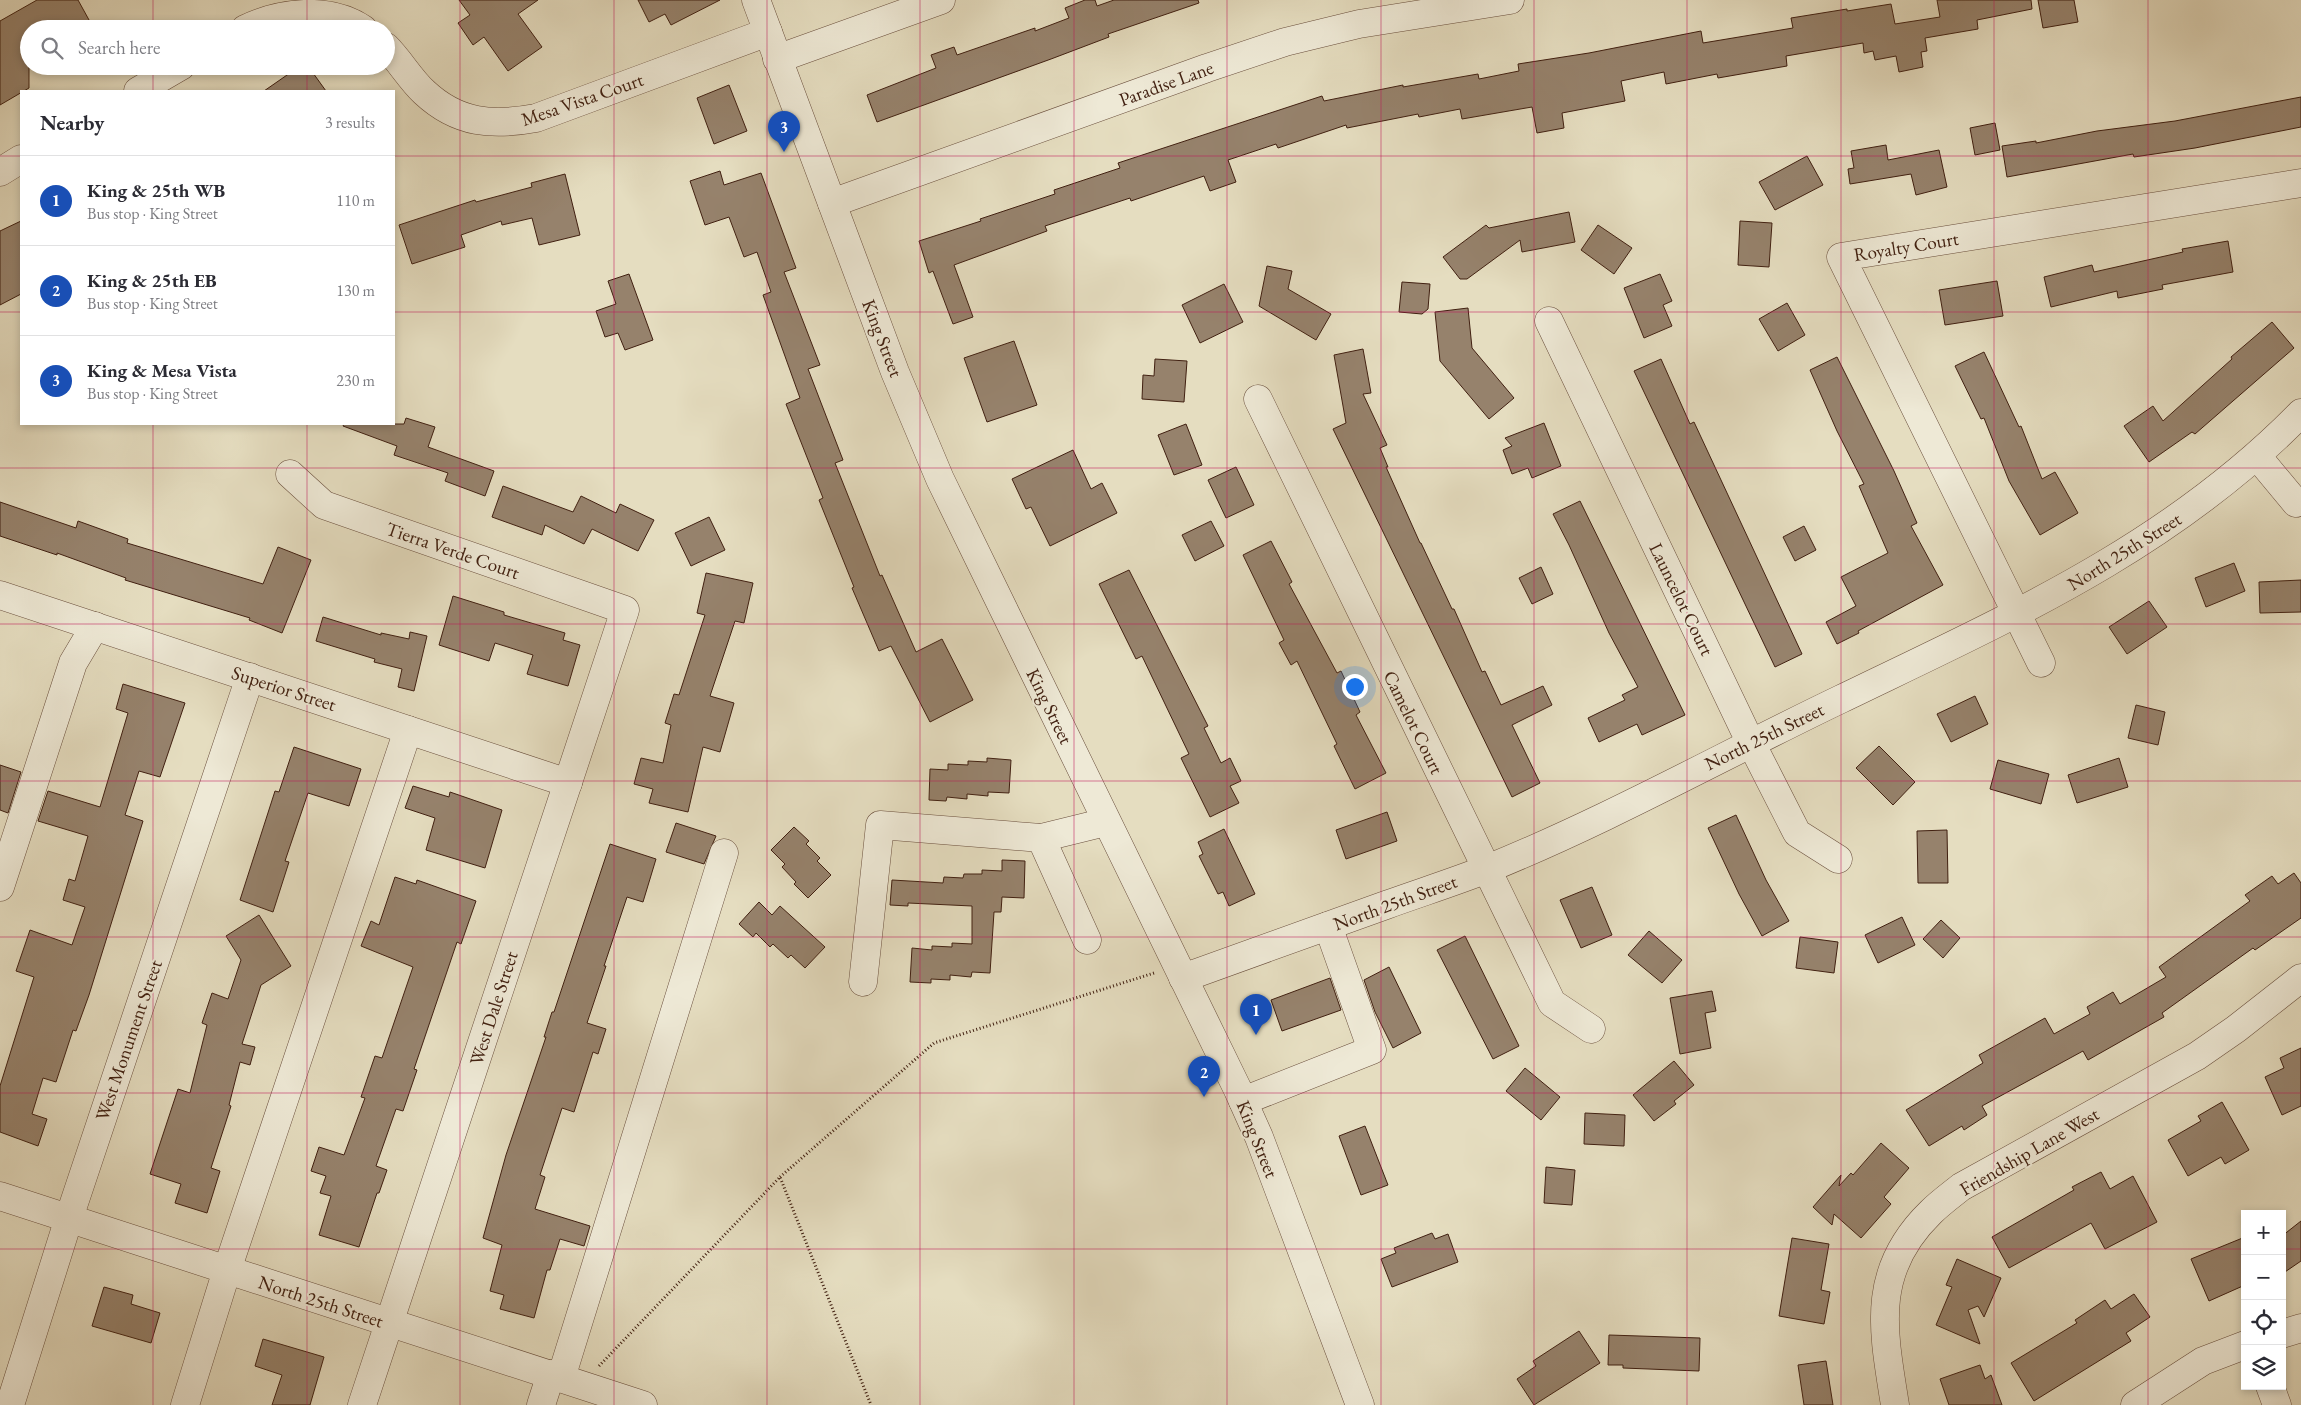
<!DOCTYPE html>
<meta charset="utf-8">
<style>
body{margin:0;font-family:"EB Garamond",serif;background:#f2f2f3;color:#2b2b33}
.controls{position:absolute;right:15px;bottom:15px;display:grid;overflow:hidden;border-radius:0px;box-shadow:0 2px 8px #0003}
.controls button{width:45px;height:45px;display:grid;place-items:center;padding:0;border:0;border-bottom:1px solid #e1e1e2;background:#fff;color:#2b2b33;font:25px sans-serif}
.you{position:absolute;left:1354px;top:686px;width:18px;height:18px;margin:-12px;border:4px solid #fff;border-radius:50%;background:#1a73e8;box-shadow:0 0 0 8px #1a73e833}
.badge{display:grid;place-items:center;width:32px;height:32px;border-radius:50%;background:#8f2418;color:#fff;font-size:16px;font-weight:700}
.pin{position:absolute;translate:-50% -41px;filter:drop-shadow(0 1px 2px #0008)}
.pin::after{content:'';position:absolute;top:26px;width:18px;height:15px;background:inherit;clip-path:polygon(0 0,100% 0,50% 100%)}
.list{margin:0;padding:0;list-style:none}
h2{display:flex;justify-content:space-between;align-items:center;height:65px;margin:0;padding:0 20px;font-size:21px}
h2 small{font-size:16px;font-weight:400;color:#7c7c81}
.list li{display:grid;grid-template-columns:32px 1fr auto;gap:15px;align-items:center;box-sizing:border-box;height:90px;padding:0 20px;border-top:1px solid #e1e1e2}
.list b{display:block;font-size:19px;white-space:nowrap}
.list p{margin:0;font-size:16px;white-space:nowrap;color:#7c7c81}
.list em{font-size:16px;font-style:normal;color:#7c7c81}
.icon{flex:none;width:28px;height:28px;fill:none;stroke:currentColor;stroke-width:2;stroke-linecap:round;stroke-linejoin:round}
.map{position:relative;flex:none;width:2301px;height:1405px;overflow:hidden}
.search{position:absolute;background:#fff;box-shadow:0 2px 8px #0003;left:20px;top:20px;width:375px;height:55px;display:flex;align-items:center;gap:12px;box-sizing:border-box;padding:0 18px;border-radius:28px;color:#7c7c81;font-size:19px}
.panel{position:absolute;background:#fff;box-shadow:0 2px 8px #0003;left:20px;top:90px;width:375px;height:335px;border-radius:0px}
.map>svg:first-child{display:block}
.building{fill:#96826c;stroke:#412011}
.lines{fill:none;stroke-linecap:round;stroke-linejoin:round}
.minor-casing{stroke:#6a4f3d;stroke-width:29}
.path{stroke:#412011;stroke-width:3;stroke-dasharray:1 2.5;stroke-linecap:butt}
.minor{stroke:#eee9d6;stroke-width:28}
.grid{fill:none;stroke:#c2185b;stroke-width:1;stroke-opacity:0.55}
.labels{text-anchor:middle;stroke-width:4;stroke-linejoin:round;paint-order:stroke}
.street-label{font-size:19px;fill:#412011;stroke:#eee9d6}
</style>
<div class="map">
<svg width="2301" height="1405" viewBox="0 0 2301 1405">
<rect width="100%" height="100%" fill="#e5ddc0"/>
<filter id="stains"><feTurbulence type="fractalNoise" baseFrequency=".004" numOctaves="4"/><feColorMatrix values="0 0 0 0 .2 0 0 0 0 .09 0 0 0 0 .02 0 0 0 .5 -.17"/></filter>
<radialGradient id="worn" r=".72"><stop offset=".6" stop-color="#630" stop-opacity="0"/><stop offset="1" stop-color="#630" stop-opacity=".3"/></radialGradient>
<!-- building -->
<g class="building">
<polygon points="37,0 78,0 94,29 29,29 29,88 0,105 0,21"/>
<polygon points="459,0 538,0 518,14 542,47 508,71 484,37 473,45 458,23 470,15"/>
<polygon points="638,0 720,0 671,25 665,14 649,22"/>
<polygon points="1085,0 1095,0 1097,6 1114,0 1198,0 1199,3 1108,34 1109,37 1051,59 877,122 867,95 936,68 931,55 954,47 957,55 1035,28 1035,31 1069,18 1065,8"/>
<polygon points="1937,0 2031,0 2032,9 1977,20 1978,29 1925,38 1927,51 1921,52 1923,67 1899,72 1896,56 1875,60 1873,51 1864,53 1863,43 1786,56 1787,66 1718,78 1717,74 1666,84 1664,72 1621,81 1625,101 1562,113 1564,128 1537,133 1532,107 1462,119 1460,109 1419,117 1418,114 1347,128 1346,125 1278,148 1276,144 1228,160 1236,182 1210,191 1204,176 1131,201 1130,198 1045,226 1047,231 954,265 973,317 953,324 933,271 929,273 919,241 981,221 980,219 1055,194 1054,190 1120,168 1118,163 1322,96 1324,101 1403,85 1403,87 1478,74 1479,79 1519,71 1518,64 1589,53 1701,31 1703,43 1793,28 1791,18 1847,9 1847,11 1891,4 1895,24 1940,17"/>
<polygon points="2038,0 2074,0 2078,22 2043,28"/>
<polygon points="300,66 308,66 326,91 264,91"/>
<polygon points="729,85 747,131 714,144 697,98"/>
<polygon points="2301,97 2301,127 2195,148 2134,157 2133,154 2007,177 2002,146 2036,141 2036,143 2097,131 2175,121"/>
<polygon points="1995,123 2000,150 1975,155 1970,128"/>
<polygon points="1886,145 1888,160 1939,150 1947,187 1916,195 1911,174 1850,184 1848,169 1854,168 1851,151"/>
<polygon points="1807,156 1823,185 1775,210 1759,182"/>
<polygon points="720,171 724,185 761,173 796,268 784,272 820,365 808,369 843,460 835,463 880,576 882,575 916,652 942,639 973,700 930,722 891,646 879,651 852,588 854,587 819,500 823,498 786,404 800,398 763,295 771,292 757,252 744,257 729,217 705,225 690,181"/>
<polygon points="565,174 580,235 539,245 532,218 502,225 501,221 461,235 465,247 412,264 399,225 475,200 476,202 532,187 531,183"/>
<polygon points="1569,212 1575,242 1522,252 1520,240 1467,279 1460,279 1443,257 1486,225 1489,228"/>
<polygon points="21,221 21,294 0,305 0,231"/>
<polygon points="1740,221 1772,223 1769,267 1738,265"/>
<polygon points="1598,225 1632,248 1614,274 1581,250"/>
<polygon points="2228,241 2233,272 2162,285 2163,289 2118,298 2117,291 2051,307 2044,277 2092,265 2094,272 2183,252 2182,249"/>
<polygon points="1267,266 1292,271 1288,289 1331,314 1316,340 1259,306"/>
<polygon points="629,274 653,340 625,350 618,333 605,337 596,311 616,304 608,281"/>
<polygon points="1660,274 1672,301 1663,305 1672,326 1644,338 1624,288"/>
<polygon points="1997,281 2003,316 1945,325 1939,290"/>
<polygon points="1402,282 1430,284 1428,309 1422,314 1399,312"/>
<polygon points="1224,284 1243,322 1200,343 1182,305"/>
<polygon points="1787,303 1805,335 1778,351 1759,319"/>
<polygon points="1468,308 1472,348 1514,398 1489,419 1440,361 1435,312"/>
<polygon points="2272,322 2294,348 2195,434 2192,432 2149,462 2124,426 2153,406 2163,421 2232,359 2231,357"/>
<polygon points="1014,341 1037,405 987,422 964,358"/>
<polygon points="1363,349 1371,393 1363,394 1387,445 1380,448 1388,467 1386,467 1420,543 1421,543 1452,609 1454,609 1482,672 1485,671 1501,705 1543,686 1552,705 1512,725 1540,783 1512,797 1333,429 1346,423 1334,355"/>
<polygon points="1984,352 2019,427 2021,426 2042,479 2055,472 2078,513 2040,535 2009,481 1984,418 1981,419 1955,366"/>
<polygon points="1837,357 1894,471 1917,523 1911,526 1943,585 1858,631 1859,633 1837,644 1826,622 1856,606 1841,577 1888,553 1859,486 1864,484 1837,431 1810,370"/>
<polygon points="1155,359 1187,361 1184,402 1142,399 1143,375 1154,376"/>
<polygon points="1661,359 1690,424 1694,422 1802,654 1775,667 1634,371"/>
<polygon points="406,418 435,427 428,447 494,471 485,496 445,481 448,473 394,455 397,446 343,426 344,424 404,424"/>
<polygon points="1544,423 1561,466 1532,478 1528,468 1512,474 1503,450 1512,446 1505,438"/>
<polygon points="1186,424 1202,465 1174,475 1158,435"/>
<polygon points="1073,450 1091,489 1102,483 1117,513 1050,546 1031,507 1026,509 1012,479"/>
<polygon points="1236,467 1254,505 1226,518 1208,480"/>
<polygon points="503,486 573,512 581,496 616,513 620,504 654,520 638,551 592,529 584,544 545,525 542,535 492,517"/>
<polygon points="1580,501 1685,715 1642,735 1637,724 1599,742 1588,718 1625,700 1622,695 1638,687 1609,633 1569,545 1553,514"/>
<polygon points="0,502 76,528 78,521 128,539 127,543 263,584 278,547 311,560 282,633 249,620 250,618 125,580 126,578 57,553 57,555 0,536"/>
<polygon points="709,517 725,550 691,566 675,533"/>
<polygon points="1211,521 1224,546 1195,561 1182,535"/>
<polygon points="1804,526 1816,550 1795,561 1783,537"/>
<polygon points="1271,541 1292,582 1289,584 1337,673 1341,671 1360,712 1356,715 1386,773 1355,789 1334,746 1337,744 1297,661 1291,665 1279,643 1284,640 1243,555"/>
<polygon points="2234,563 2245,591 2206,607 2195,578"/>
<polygon points="1541,567 1553,594 1532,604 1519,578"/>
<polygon points="1129,570 1208,726 1204,728 1221,763 1230,758 1241,781 1230,786 1239,803 1210,817 1181,758 1189,754 1142,656 1136,659 1099,584"/>
<polygon points="706,573 753,583 744,623 735,621 710,696 734,703 720,752 703,747 688,812 649,803 653,789 634,784 641,758 663,763 671,725 665,723 674,694 679,695 705,615 697,613"/>
<polygon points="2301,580 2301,612 2260,613 2259,582"/>
<polygon points="453,596 504,612 504,615 565,633 563,640 580,645 568,686 527,674 533,655 495,643 489,661 439,645"/>
<polygon points="2149,601 2167,627 2127,654 2109,627"/>
<polygon points="323,617 381,635 381,633 409,639 410,632 427,636 414,691 398,687 402,669 374,662 375,659 316,641"/>
<polygon points="123,684 185,703 160,777 139,771 125,815 143,821 89,995 76,1031 73,1030 56,1082 43,1078 32,1114 47,1119 38,1146 0,1132 0,1086 34,977 16,971 30,930 72,945 85,907 63,900 69,879 75,881 88,836 38,821 48,791 100,807 128,713 116,709"/>
<polygon points="1975,696 1988,724 1951,742 1937,714"/>
<polygon points="2136,705 2165,712 2158,745 2128,738"/>
<polygon points="1879,746 1915,782 1893,805 1856,768"/>
<polygon points="294,747 361,769 349,806 308,793 285,861 289,862 273,912 240,900 275,791 279,792"/>
<polygon points="987,758 1011,760 1009,793 988,792 988,796 967,794 967,799 947,797 946,801 929,800 930,769 948,770 948,764 968,765 968,761 987,762"/>
<polygon points="2119,758 2128,787 2077,803 2068,775"/>
<polygon points="1998,760 2049,774 2041,804 1990,789"/>
<polygon points="0,765 21,772 8,813 0,810"/>
<polygon points="413,786 449,797 450,792 502,810 485,868 426,850 435,818 405,808"/>
<polygon points="1387,812 1397,841 1346,859 1336,830"/>
<polygon points="1736,815 1766,880 1789,921 1762,936 1739,894 1708,828"/>
<polygon points="676,823 716,836 704,864 666,852"/>
<polygon points="794,827 809,841 806,844 820,858 817,861 831,875 808,898 794,884 796,882 782,867 785,864 771,850"/>
<polygon points="1224,829 1255,894 1229,906 1223,892 1218,894 1199,856 1203,854 1198,842"/>
<polygon points="1947,830 1948,883 1918,883 1917,831"/>
<polygon points="610,844 656,859 643,902 627,897 604,966 606,966 587,1023 606,1029 598,1054 593,1052 574,1112 562,1108 540,1175 545,1177 535,1209 590,1226 584,1246 560,1239 550,1270 547,1270 534,1318 500,1309 504,1295 490,1291 502,1245 483,1238 506,1155 546,1037 544,1037 552,1012 554,1012"/>
<polygon points="1002,860 1025,861 1024,898 1002,897 1001,912 994,912 990,973 972,972 971,977 950,975 950,980 931,979 931,983 910,982 912,948 932,950 932,946 952,947 952,943 972,944 972,906 908,903 908,906 890,905 892,880 943,883 944,877 963,878 964,874 982,874 982,870 1002,871"/>
<polygon points="2294,873 2301,883 2301,918 2255,950 2253,948 2162,1013 2164,1017 2088,1060 2083,1051 1982,1106 1987,1115 1964,1130 1962,1126 1929,1146 1906,1110 1983,1063 1979,1055 2045,1018 2054,1034 2090,1014 2087,1007 2113,992 2120,1004 2166,977 2159,967 2250,901 2245,895 2272,876 2278,884"/>
<polygon points="395,877 416,884 417,880 476,901 461,944 457,942 414,1069 417,1070 403,1111 396,1109 376,1166 387,1170 379,1193 377,1193 359,1247 319,1235 331,1196 320,1193 326,1176 311,1171 319,1147 344,1155 365,1098 361,1097 375,1056 382,1058 413,967 361,946 371,921 379,925"/>
<polygon points="1592,887 1612,935 1581,948 1560,900"/>
<polygon points="759,902 772,915 780,906 825,947 805,968 791,955 788,958 773,944 770,947 756,933 753,937 739,924"/>
<polygon points="259,915 291,966 261,985 242,1044 255,1047 250,1065 240,1062 229,1105 231,1106 211,1168 220,1171 207,1213 175,1203 181,1184 150,1174 178,1089 190,1093 207,1025 202,1023 212,993 228,999 241,960 226,936"/>
<polygon points="1902,917 1915,945 1878,963 1865,935"/>
<polygon points="1941,920 1960,938 1943,958 1923,939"/>
<polygon points="1649,931 1682,960 1662,983 1628,955"/>
<polygon points="1465,936 1519,1046 1493,1059 1437,950"/>
<polygon points="1800,937 1838,942 1834,973 1796,968"/>
<polygon points="1389,967 1421,1033 1393,1048 1375,1012 1364,980"/>
<polygon points="1330,978 1341,1010 1282,1031 1271,1000"/>
<polygon points="1712,991 1716,1011 1705,1013 1711,1048 1680,1054 1670,998"/>
<polygon points="2301,1048 2301,1106 2282,1115 2265,1077 2284,1068 2280,1058"/>
<polygon points="1674,1061 1694,1085 1674,1101 1676,1104 1654,1121 1633,1095"/>
<polygon points="1525,1068 1560,1097 1541,1120 1506,1091"/>
<polygon points="2222,1102 2249,1150 2225,1164 2221,1157 2188,1176 2168,1140 2201,1121 2198,1116"/>
<polygon points="1585,1113 1625,1115 1624,1146 1584,1144"/>
<polygon points="1365,1126 1388,1185 1361,1195 1339,1136"/>
<polygon points="1881,1143 1909,1168 1884,1197 1891,1204 1861,1238 1834,1214 1832,1225 1813,1207 1841,1175 1839,1186 1851,1173 1853,1175"/>
<polygon points="1546,1167 1575,1170 1572,1205 1544,1203"/>
<polygon points="2101,1172 2110,1189 2133,1176 2157,1222 2105,1249 2091,1223 2009,1268 1992,1237 2074,1190 2072,1187"/>
<polygon points="2301,1221 2301,1261 2282,1274 2282,1236"/>
<polygon points="1432,1233 1435,1239 1448,1234 1458,1262 1392,1287 1381,1259 1396,1253 1394,1248"/>
<polygon points="2245,1237 2245,1285 2209,1301 2191,1259"/>
<polygon points="1792,1238 1829,1244 1821,1290 1830,1292 1824,1324 1779,1316"/>
<polygon points="1957,1259 2001,1278 1984,1317 1978,1306 1968,1310 1980,1344 1936,1325 1952,1287 1946,1285"/>
<polygon points="104,1287 133,1295 131,1304 160,1313 151,1343 92,1326"/>
<polygon points="2134,1294 2150,1317 2126,1333 2131,1341 2034,1401 2011,1363 2077,1323 2075,1320 2105,1300 2111,1309"/>
<polygon points="1579,1331 1600,1363 1534,1405 1517,1379 1536,1366 1533,1361"/>
<polygon points="1609,1335 1700,1338 1699,1371 1623,1368 1623,1365 1608,1365"/>
<polygon points="263,1339 324,1357 310,1405 272,1405 282,1375 255,1366"/>
<polygon points="1826,1361 1833,1405 1804,1405 1798,1365"/>
<polygon points="1980,1365 1985,1379 1991,1375 2002,1405 1949,1405 1940,1379"/>
</g>
<g class="lines">
<defs>
<g id="minor">
<polyline points="756,0 895,372 940,479 1238,1090 1259,1137 1360,1405"/>
<path d="M245,29C280,12 329,6 363,29"/>
<path d="M386,47C400,61 410,79 424,92C458,124 493,126 536,118L768,32"/>
<polyline points="777,59 941,0"/>
<polyline points="138,91 181,66"/>
<polyline points="0,172 21,159"/>
<polyline points="832,203 1207,68 1285,42 1359,24 1510,0"/>
<polyline points="1549,321 1744,729 1797,833 1838,859"/>
<polyline points="1258,399 1552,1003 1591,1029"/>
<polyline points="2257,456 2296,503"/>
<polyline points="290,474 324,505 625,610 362,1405"/>
<polyline points="0,595 568,783"/>
<polyline points="2041,663 1841,257 2301,183"/>
<polyline points="1041,838 1087,940"/>
<polyline points="0,887 73,663 95,626"/>
<path d="M1183,978C1250,954 1318,930 1386,905C1419,893 1454,882 1487,869C1608,820 1724,755 1841,699C2008,618 2169,548 2301,413"/>
<polyline points="863,982 880,825 1041,838 1106,822"/>
<polyline points="1243,1101 1372,1050 1328,926"/>
<polyline points="0,1196 643,1405"/>
<polyline points="2282,1334 2301,1328"/>
<polyline points="561,1378 724,853"/>
<polyline points="2270,1386 2277,1405"/>
<polyline points="10,1405 69,1218 250,677"/>
<polyline points="185,1405 227,1270 408,730"/>
<polyline points="541,1405 551,1374"/>
<path d="M1895,1405C1883,1330 1870,1271 1931,1212C1940,1203 1951,1195 1961,1187L2197,1056L2236,1029L2301,978"/>
<polyline points="2135,1405 2203,1361 2245,1345"/>
</g>
</defs>
<!-- minor casing -->
<use href="#minor" class="minor-casing"/>
<!-- path -->
<g class="path">
<polyline points="780,1177 934,1043 1154,973"/>
<polyline points="599,1366 780,1177 871,1405"/>
</g>
<!-- minor -->
<use href="#minor" class="minor"/>
</g>
<!-- grid -->
<path class="grid" d="M153,0V29M307,0V29M460,0V1405M614,0V1405M767,0V1405M920,0V1405M1074,0V1405M1227,0V1405M1381,0V1405M1534,0V1405M1687,0V1405M1841,0V1405M1994,0V1405M2148,0V1405M153,66V91M307,66V91M0,156H21M394,156H2301M0,312H21M394,312H2301M153,424V1405M307,424V1405M0,468H2301M0,624H2301M0,781H2301M0,937H2301M0,1093H2301M0,1249H2245M2282,1249H2301"/>
<g class="labels">
<!-- street labels -->
<g class="street-label">
<text transform="translate(1166 83) rotate(-20)" y="7">Paradise Lane</text>
<text transform="translate(582 99) rotate(-19)" y="7">Mesa Vista Court</text>
<text transform="translate(1906 246) rotate(-9)" y="7">Royalty Court</text>
<text transform="translate(883 338) rotate(69)" y="7">King Street</text>
<text transform="translate(453 550) rotate(19)" y="7">Tierra Verde Court</text>
<text transform="translate(2124 551) rotate(-32)" y="7">North 25th Street</text>
<text transform="translate(1682 599) rotate(64)" y="7">Launcelot Court</text>
<text transform="translate(284 688) rotate(18)" y="7">Superior Street</text>
<text transform="translate(1050 706) rotate(64)" y="7">King Street</text>
<text transform="translate(1414 722) rotate(64)" y="7">Camelot Court</text>
<text transform="translate(1764 736) rotate(-26)" y="7">North 25th Street</text>
<text transform="translate(1395 902) rotate(-20)" y="7">North 25th Street</text>
<text transform="translate(493 1008) rotate(-72)" y="7">West Dale Street</text>
<text transform="translate(128 1040) rotate(-71)" y="7">West Monument Street</text>
<text transform="translate(1258 1139) rotate(68)" y="7">King Street</text>
<text transform="translate(2029 1151) rotate(-30)" y="7">Friendship Lane West</text>
<text transform="translate(321 1301) rotate(18)" y="7">North 25th Street</text>
</g>
</g>
<rect width="100%" height="100%" filter="url(#stains)"/>
<rect width="100%" height="100%" fill="url(#worn)"/>
</svg>
<div class="controls">
<button>+</button>
<button>−</button>
<button><svg class="icon" aria-label="locate" viewBox="0 0 24 24"><circle cx="12" cy="12" r="6"/><path d="M12 2v4M12 18v4M2 12h4M18 12h4"/></svg></button>
<button><svg class="icon" aria-label="layers" viewBox="0 0 24 24"><path d="M12 4l9 5-9 5-9-5zM3 14l9 5 9-5"/></svg></button>
</div>
<div class="you"></div>
<div class="pin badge" style="left:1256px;top:1035px;background:#1a4fb4">1</div>
<div class="pin badge" style="left:1204px;top:1097px;background:#1a4fb4">2</div>
<div class="pin badge" style="left:784px;top:152px;background:#1a4fb4">3</div>
<div class="search"><svg class="icon" aria-label="search" viewBox="0 0 24 24"><circle cx="10" cy="10" r="6"/><path d="M15 15l6 6"/></svg>Search here</div>
<section class="panel">
<h2>Nearby<small>3 results</small></h2>
<ul class="list">
<li><span class="badge" style="background:#1a4fb4">1</span><div><b>King &amp; 25th WB</b><p>Bus stop · King Street</p></div><em>110 m</em></li>
<li><span class="badge" style="background:#1a4fb4">2</span><div><b>King &amp; 25th EB</b><p>Bus stop · King Street</p></div><em>130 m</em></li>
<li><span class="badge" style="background:#1a4fb4">3</span><div><b>King &amp; Mesa Vista</b><p>Bus stop · King Street</p></div><em>230 m</em></li>
</ul>
</section>
</div>
